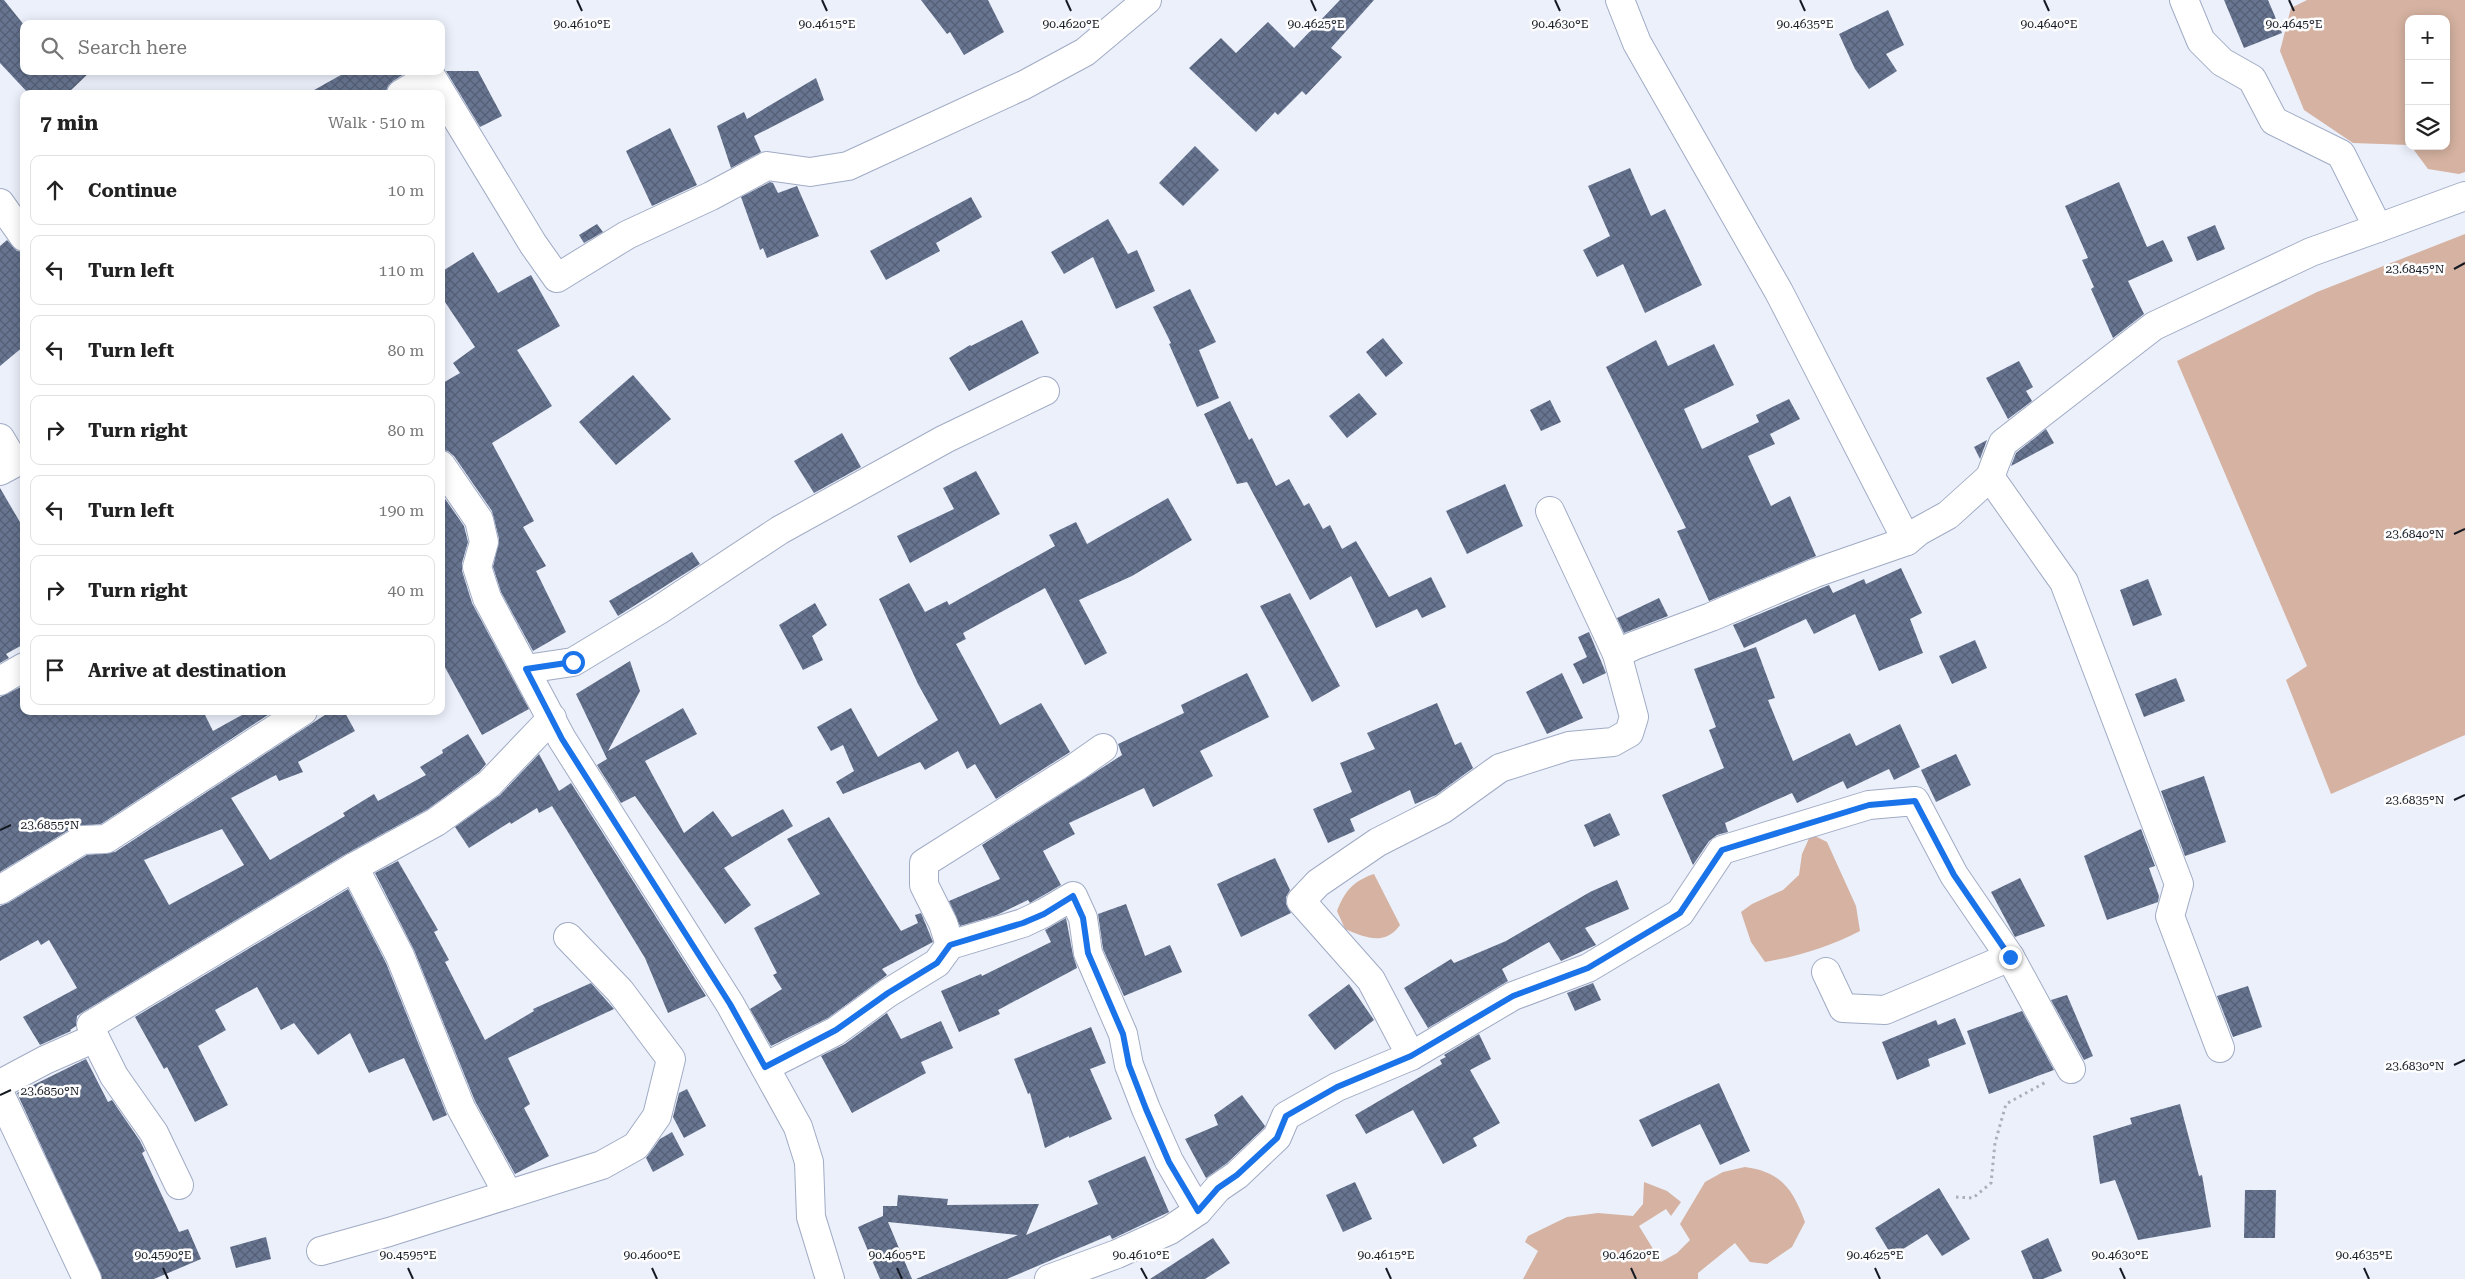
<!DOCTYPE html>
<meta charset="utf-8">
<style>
body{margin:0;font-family:"Roboto Serif",serif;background:#f6f6f6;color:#222}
.controls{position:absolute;right:15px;top:15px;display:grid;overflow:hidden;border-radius:10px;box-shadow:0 2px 12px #0003}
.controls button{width:45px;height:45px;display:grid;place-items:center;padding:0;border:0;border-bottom:1px solid #e0e0e0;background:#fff;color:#222;font:25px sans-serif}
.stop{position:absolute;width:15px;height:15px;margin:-11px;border:4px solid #1a73e8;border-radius:50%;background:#fff}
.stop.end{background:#1a73e8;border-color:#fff;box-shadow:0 1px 5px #0008}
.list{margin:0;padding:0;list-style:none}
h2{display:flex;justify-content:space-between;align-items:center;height:65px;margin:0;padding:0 20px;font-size:21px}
h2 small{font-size:16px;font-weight:400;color:#767676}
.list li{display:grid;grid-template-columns:32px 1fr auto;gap:15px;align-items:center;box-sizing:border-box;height:70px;margin:0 10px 10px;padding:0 10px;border:1px solid #e0e0e0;border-radius:10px}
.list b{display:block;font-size:19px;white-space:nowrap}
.list em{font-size:16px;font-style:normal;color:#767676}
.icon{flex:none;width:28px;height:28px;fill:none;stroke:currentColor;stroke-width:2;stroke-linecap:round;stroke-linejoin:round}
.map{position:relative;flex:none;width:2465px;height:1279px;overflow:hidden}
.search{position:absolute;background:#fff;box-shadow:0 2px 12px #0003;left:20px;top:20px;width:425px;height:55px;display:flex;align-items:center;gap:12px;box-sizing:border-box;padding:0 18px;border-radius:10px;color:#767676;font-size:19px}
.panel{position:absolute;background:#fff;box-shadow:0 2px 12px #0003;left:20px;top:90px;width:425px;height:625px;border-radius:10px}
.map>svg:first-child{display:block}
.water{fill:#d5b2a1}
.building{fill:url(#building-cross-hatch);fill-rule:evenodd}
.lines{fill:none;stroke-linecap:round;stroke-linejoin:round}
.minor-casing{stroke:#a0abc4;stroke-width:30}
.path{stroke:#abafba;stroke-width:3;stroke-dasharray:2.5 4;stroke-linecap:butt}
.minor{stroke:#fff;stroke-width:28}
.route{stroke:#1a73e8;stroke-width:6}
.ticks{fill:none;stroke:#151922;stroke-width:2}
.ticks-label{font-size:12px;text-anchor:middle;fill:#151922;stroke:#fdfdfd;stroke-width:5;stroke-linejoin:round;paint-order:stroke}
</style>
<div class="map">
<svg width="2465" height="1279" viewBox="0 0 2465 1279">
<defs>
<pattern id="building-cross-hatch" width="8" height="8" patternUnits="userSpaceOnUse" patternTransform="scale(1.25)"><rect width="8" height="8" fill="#687591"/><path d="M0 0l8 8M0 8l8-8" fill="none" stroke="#545f76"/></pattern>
</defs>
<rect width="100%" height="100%" fill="#ebf0fb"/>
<!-- water -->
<g class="water">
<polygon points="2307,0 2465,0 2465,172 2459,174 2428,169 2411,146 2446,146 2446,19 2409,19 2409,145 2353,143 2304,110 2280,51 2291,8"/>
<polygon points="2465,234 2465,735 2331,794 2286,680 2307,666 2177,361 2317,292"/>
<path d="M1811,834L1827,842L1856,906L1860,931C1829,947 1799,956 1765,962L1751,942L1741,912L1752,904L1783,890L1799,875L1802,854Z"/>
<path d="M1374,874L1400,925C1385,946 1366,938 1345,929L1337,911C1344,892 1353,881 1374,874Z"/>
<path d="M1745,1167C1782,1172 1793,1190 1805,1222L1792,1247L1767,1264L1750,1262L1735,1243L1698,1273V1279H1523L1538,1251L1525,1242L1528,1236L1567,1217L1598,1213L1633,1216L1643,1204L1644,1182L1667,1191L1681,1202L1671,1216L1666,1209L1639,1226L1661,1262L1677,1253L1690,1240L1680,1224L1705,1182L1723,1172Z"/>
</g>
<!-- building -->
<g class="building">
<polygon points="0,0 4,0 24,25 24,71 91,71 67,94 29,94 0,63"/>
<polygon points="921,0 988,0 1004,32 964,55 950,32 947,34"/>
<polygon points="1340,0 1374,0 1331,48 1342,57 1306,95 1302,91 1278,115 1275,112 1256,132 1189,68 1221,38 1236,53 1268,22 1294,48"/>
<polygon points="2224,0 2268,0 2282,33 2244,48"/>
<polygon points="1888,10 1904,45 1886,54 1897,71 1869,89 1855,69 1839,34"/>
<polygon points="348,71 409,71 393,81 388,86 385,94 307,94"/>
<polygon points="446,71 478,71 502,116 480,127"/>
<polygon points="816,78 824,100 754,136 761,152 731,168 717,126 744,112 747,119"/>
<polygon points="670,128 697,185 652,206 626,151"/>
<polygon points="1195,146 1219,170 1183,206 1159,183"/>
<polygon points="1630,168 1651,216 1665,209 1702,285 1645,313 1623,264 1597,277 1583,250 1610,236 1588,186"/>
<polygon points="770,182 773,183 778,193 797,186 819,236 767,258 763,248 760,250 741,197"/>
<polygon points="2119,182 2147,247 2163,240 2173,261 2128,281 2144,314 2113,338 2091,289 2094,287 2082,260 2088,258 2065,206"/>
<polygon points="971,197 982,217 936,243 940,251 886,280 870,251"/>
<polygon points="1108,219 1128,254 1137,250 1155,291 1116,309 1093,257 1064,274 1051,252"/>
<polygon points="597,224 603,232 584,243 579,235"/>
<polygon points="2215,225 2225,249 2197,261 2187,237"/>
<polygon points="7,240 17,251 24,252 24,346 0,366 0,246"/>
<polygon points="473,252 498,293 531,275 560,326 517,350 552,406 492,443 534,521 523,527 546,566 536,571 566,632 533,651 501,592 493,567 499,539 492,511 454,456 448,451 441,450 441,384 460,373 453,363 475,347 441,296 441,272"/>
<polygon points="1190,289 1216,342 1199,350 1219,398 1197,407 1169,344 1171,343 1153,307"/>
<polygon points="1022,320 1039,353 969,391 949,358 970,345 971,346"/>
<polygon points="1383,338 1403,363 1386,377 1366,352"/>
<polygon points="1656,340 1668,366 1714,344 1734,385 1684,409 1702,449 1759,422 1756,415 1789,399 1800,419 1770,434 1775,444 1748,456 1771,506 1790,496 1816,556 1709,601 1677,531 1686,528 1606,367"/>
<polygon points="2019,361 2033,387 2026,391 2032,401 2008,419 1986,378"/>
<polygon points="633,375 671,419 616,465 579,422"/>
<polygon points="1359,393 1377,414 1347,438 1329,416"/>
<polygon points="1550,400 1561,422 1541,431 1530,410"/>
<polygon points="1230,401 1249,440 1252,438 1276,486 1289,479 1304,506 1309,503 1323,529 1330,525 1342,549 1356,541 1389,597 1431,577 1446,607 1422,618 1417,609 1376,628 1351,576 1310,600 1247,482 1237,484 1204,414"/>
<polygon points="2046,429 2054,443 2011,466 2016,453"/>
<polygon points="842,433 861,467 814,493 794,461"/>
<polygon points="1987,440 1980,459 1974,447"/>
<polygon points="976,471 1000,514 910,563 897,536 954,509 943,488"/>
<polygon points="1505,484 1523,526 1467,554 1446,511"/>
<polygon points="0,488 24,529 24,644 6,654 9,658 0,663"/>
<polygon points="441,493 464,526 468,542 462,563 462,571 472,603 529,709 482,735 441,660"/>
<polygon points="1168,498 1192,540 1132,576 1079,600 1107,653 1085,665 1045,588 963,633 966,639 956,644 1000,725 1041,703 1070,752 996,799 975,764 967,769 958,751 925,770 920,762 843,794 836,782 854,771 843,745 831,751 817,727 851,708 878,757 938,720 918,684 879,599 909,583 925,612 947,601 949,605 1055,546 1049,535 1076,522 1087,544"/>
<polygon points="692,552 700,564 618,616 609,601"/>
<polygon points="1901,568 1922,613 1910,619 1923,653 1879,671 1855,614 1814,634 1806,619 1744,648 1733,625 1829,585 1833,593 1864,579 1866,584"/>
<polygon points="2148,579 2162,615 2133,626 2120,590"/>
<polygon points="1290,593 1340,686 1312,702 1260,606"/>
<polygon points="1659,598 1668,616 1624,633 1617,618"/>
<polygon points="815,603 827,625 812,636 823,660 803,670 779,625"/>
<polygon points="1589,632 1606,673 1583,684 1573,664 1587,657 1578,637"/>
<polygon points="1975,640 1987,668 1952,684 1939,656"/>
<polygon points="1756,647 1775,698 1768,700 1793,761 1850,733 1856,746 1900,724 1920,767 1894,780 1889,769 1847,789 1843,781 1797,803 1792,793 1725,823 1728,832 1717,835 1709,841 1693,865 1662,795 1724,768 1709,730 1716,727 1694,669"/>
<polygon points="630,661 640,691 608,751 683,708 697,734 645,761 684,833 713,811 732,837 783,809 793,826 724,868 751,905 725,924 635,796 621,803 597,765 607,759 576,694"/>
<polygon points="1247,673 1269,717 1200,751 1213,776 1153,807 1144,788 1069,823 1075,834 1043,851 1061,885 1030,903 1028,900 997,915 960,926 949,901 1000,879 982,845 1122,755 1118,744 1184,713 1181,705"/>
<polygon points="1562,673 1583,718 1547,734 1526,692"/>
<polygon points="2176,678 2185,701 2144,717 2135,694"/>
<polygon points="23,686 24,711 203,711 213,731 249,711 274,711 101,824 74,827 0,872 0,697"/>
<polygon points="1437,703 1455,745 1461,742 1473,768 1436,795 1415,804 1410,790 1350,819 1355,831 1328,843 1313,809 1352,792 1340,763 1375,749 1367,733"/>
<path d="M331,711H344L355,731L298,762L303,772L279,781L276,775L231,798L270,860L345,816L343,813L374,794L378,801L426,775L420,767L443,753L442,750L468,734L486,764L479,772L428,809L346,854L83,1012L77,1016L76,1026L70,1030L71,1031L40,1045L23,1017L77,988L49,940L41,945L38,940L0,961V906L8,903L87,855L115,852ZM222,829L244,865L169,905L144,860Z"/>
<polygon points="539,754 559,791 571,783 706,996 668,1013 645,958 552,806 539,813 537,808 511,824 510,822 469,848 455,827 500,795"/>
<polygon points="1956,754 1971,785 1936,802 1921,770"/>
<polygon points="2204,776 2226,842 2185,856 2161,791"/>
<polygon points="1610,813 1620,835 1594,847 1584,825"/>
<polygon points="829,817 901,931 918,923 915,915 921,913 933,942 882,969 887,975 828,1018 771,1046 750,1009 782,989 773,975 777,973 754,928 820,894 787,839"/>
<polygon points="2141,829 2155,866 2149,868 2159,896 2158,902 2107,920 2084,856"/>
<polygon points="1275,858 1290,890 1286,897 1286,904 1291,913 1241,937 1217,884"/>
<polygon points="398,861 438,930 434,932 449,960 445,962 485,1040 534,1011 533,1009 591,983 614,1009 508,1058 530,1104 524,1108 549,1156 515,1174 475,1101 414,950 375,873"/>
<polygon points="2020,878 2045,926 2015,937 1991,892"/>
<polygon points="1617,880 1629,909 1585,928 1596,945 1561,961 1549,942 1502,969 1508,981 1428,1028 1404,988 1451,959 1454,963 1506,941 1590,892"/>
<polygon points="348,889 386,963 447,1115 433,1121 404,1058 369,1073 350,1033 318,1055 294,1023 281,1030 257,987 215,1010 226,1030 198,1046 228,1105 195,1122 167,1067 164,1069 135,1017"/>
<polygon points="1126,904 1145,956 1170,945 1182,972 1124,996 1103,949 1098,914"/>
<polygon points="1066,918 1073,955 1077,968 998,1010 1000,1014 959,1032 941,991 981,974 982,976 1051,942 1045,930"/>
<polygon points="1593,983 1601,1000 1575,1011 1567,993"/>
<polygon points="1349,984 1374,1020 1335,1050 1308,1015"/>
<polygon points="2248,986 2262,1027 2233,1037 2217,996"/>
<polygon points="2067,995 2093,1056 2084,1060 2051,1000"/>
<polygon points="2022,1011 2054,1070 1989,1094 1967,1031"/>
<polygon points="887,1013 901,1039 941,1021 953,1048 921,1062 926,1073 852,1113 821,1056 845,1044"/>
<polygon points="1955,1018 1966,1044 1928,1059 1930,1066 1897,1080 1882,1042 1936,1020 1938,1025"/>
<polygon points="1091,1027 1106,1063 1090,1069 1112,1119 1069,1138 1069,1136 1045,1148 1030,1093 1028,1094 1014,1059"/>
<polygon points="1479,1034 1491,1059 1470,1070 1500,1123 1473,1138 1477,1146 1443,1164 1413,1110 1366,1134 1355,1115 1442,1064 1440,1060 1446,1057 1444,1055"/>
<polygon points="86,1059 108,1102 112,1100 140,1141 145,1151 142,1153 179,1232 188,1229 201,1259 154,1279 102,1279 17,1093"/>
<polygon points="1719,1083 1750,1151 1720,1165 1700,1124 1652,1147 1639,1120"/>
<polygon points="687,1089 706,1126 684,1138 673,1117 679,1093"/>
<polygon points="1242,1095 1265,1126 1264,1128 1227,1163 1206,1178 1185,1139 1218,1125 1214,1115"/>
<polygon points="2180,1104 2199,1176 2202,1175 2211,1227 2138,1240 2115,1180 2100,1184 2093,1136 2132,1124 2130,1118"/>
<polygon points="672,1132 684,1155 653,1172 646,1158 660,1139"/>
<polygon points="1145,1156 1169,1212 1112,1239 1110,1235 1007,1279 916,1279 1018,1235 888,1222 912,1279 880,1279 858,1227 883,1216 883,1206 897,1206 898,1195 948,1199 947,1205 1039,1204 1026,1235 1098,1204 1088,1181"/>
<polygon points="1355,1182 1372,1219 1343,1232 1326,1195"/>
<polygon points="1939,1188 1970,1239 1942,1256 1927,1234 1892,1256 1875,1228"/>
<polygon points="2245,1190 2276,1190 2275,1238 2244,1238"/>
<polygon points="266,1237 271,1259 236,1268 230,1247"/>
<polygon points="1213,1238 1230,1263 1205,1279 1150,1279"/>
<polygon points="2048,1238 2062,1271 2043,1279 2033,1279 2021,1251"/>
</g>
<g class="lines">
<defs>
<g id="minor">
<polyline points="1620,0 1637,43 1779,292 1907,541"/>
<polyline points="2184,0 2201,41 2222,62 2252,79 2274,121 2341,154 2378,228 2465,196"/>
<polyline points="401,94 431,76 533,244 557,278 627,235 711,196 767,166 810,172 848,166 1024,85 1085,52 1147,0"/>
<polyline points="0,203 24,237"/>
<polyline points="0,438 15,463 0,471"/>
<polyline points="441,465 479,520 484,542 477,567 487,598 562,739 730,1004 798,1127 809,1162 811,1217 830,1279"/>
<polyline points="1990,477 2064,582 2179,884 2170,916 2220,1048"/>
<polyline points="1550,511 1617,654"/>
<polyline points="526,669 573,662 659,610 780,530 945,439 1045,391"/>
<polyline points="0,681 24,667"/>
<polyline points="354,867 400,956 461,1108 508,1194"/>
<polyline points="0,890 82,840 106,839 303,711"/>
<polyline points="950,945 1023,923 1044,913 1073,896 1083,918 1088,953 1123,1034 1129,1065 1146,1109 1169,1161 1198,1211"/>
<polyline points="1826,972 1843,1008 1885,1010 2010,957"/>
<polyline points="95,1038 114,1076 154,1133 179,1185"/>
<polyline points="1411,1056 1513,996 1588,968 1680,913 1722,850 1869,805 1915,801 1954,875 2010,957 2071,1069"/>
<polyline points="765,1067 836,1031 888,993 937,963 950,945 943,923 924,885 924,863 1076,767 1103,748"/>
<polyline points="0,1084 45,1060 95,1038 91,1025 354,867 436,822 489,784 552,718"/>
<polyline points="0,1094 87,1279"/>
<polyline points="321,1251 389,1232 602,1165 636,1146 657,1116 671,1059 620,991 568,937"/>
<polyline points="1049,1279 1117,1254 1170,1230 1198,1211 1218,1188 1237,1175 1277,1137 1286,1116 1337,1087 1411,1056 1371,980 1301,901 1318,883 1378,842 1443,809 1500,768 1569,746 1613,742 1629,733 1634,717 1617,654 1633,646 1711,617 1815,573 1907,541 1919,531 1948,515 1990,477 2003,443 2154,326 2311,252 2378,228"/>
</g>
</defs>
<!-- minor casing -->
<use href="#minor" class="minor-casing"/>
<!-- path -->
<polyline class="path" points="1956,1197 1973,1198 1991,1183 1995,1143 2006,1104 2046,1082"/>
<!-- minor -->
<use href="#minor" class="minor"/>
</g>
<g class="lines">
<!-- route -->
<polyline class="route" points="573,662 526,669 562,739 730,1004 765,1067 836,1030 888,993 937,963 950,945 1023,923 1044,914 1073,896 1083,918 1088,953 1123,1034 1129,1065 1146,1109 1169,1162 1198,1211 1218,1188 1237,1175 1277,1138 1286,1116 1337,1087 1411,1056 1513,996 1588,968 1680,913 1722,850 1869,805 1915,801 1954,875 2010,957"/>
</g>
<!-- ticks -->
<path class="ticks" d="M577,0L582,11M822,0L827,11M1066,0L1071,11M1311,0L1316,11M1555,0L1560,11M1800,0L1805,11M2044,0L2049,11M2289,0L2294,11M2454,269L2465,263M2454,534L2465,529M2454,800L2465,795M0,830L11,825M2454,1065L2465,1060M0,1095L11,1090M163,1268L168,1279M408,1268L413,1279M652,1268L657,1279M897,1268L902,1279M1141,1268L1147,1279M1386,1268L1391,1279M1631,1268L1636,1279M1875,1268L1880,1279M2120,1268L2125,1279M2364,1268L2369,1279"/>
<g class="ticks-label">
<text x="1071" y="28">90.4620°E</text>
<text x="1805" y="28">90.4635°E</text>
<text x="2294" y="28">90.4645°E</text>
<text x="582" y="28">90.4610°E</text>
<text x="827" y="28">90.4615°E</text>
<text x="1316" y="28">90.4625°E</text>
<text x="1560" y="28">90.4630°E</text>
<text x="2049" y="28">90.4640°E</text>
<text x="2415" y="273">23.6845°N</text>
<text x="2415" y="538">23.6840°N</text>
<text x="2415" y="804">23.6835°N</text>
<text x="50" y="829">23.6855°N</text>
<text x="2415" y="1070">23.6830°N</text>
<text x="50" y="1095">23.6850°N</text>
<text x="163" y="1259">90.4590°E</text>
<text x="408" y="1259">90.4595°E</text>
<text x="652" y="1259">90.4600°E</text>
<text x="897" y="1259">90.4605°E</text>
<text x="1141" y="1259">90.4610°E</text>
<text x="1386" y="1259">90.4615°E</text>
<text x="1631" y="1259">90.4620°E</text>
<text x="1875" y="1259">90.4625°E</text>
<text x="2120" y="1259">90.4630°E</text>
<text x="2364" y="1259">90.4635°E</text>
</g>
</svg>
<div class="controls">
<button>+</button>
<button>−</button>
<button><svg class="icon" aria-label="layers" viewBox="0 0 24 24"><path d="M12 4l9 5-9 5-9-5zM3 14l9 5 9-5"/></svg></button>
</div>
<div class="stop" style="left:573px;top:662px"></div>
<div class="stop end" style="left:2010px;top:957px"></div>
<div class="search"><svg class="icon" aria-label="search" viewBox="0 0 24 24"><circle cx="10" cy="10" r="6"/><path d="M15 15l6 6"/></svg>Search here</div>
<section class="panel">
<h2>7 min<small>Walk · 510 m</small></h2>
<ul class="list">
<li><svg class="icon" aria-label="ahead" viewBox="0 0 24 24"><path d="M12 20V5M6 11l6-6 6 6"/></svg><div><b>Continue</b></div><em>10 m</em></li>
<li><svg class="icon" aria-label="left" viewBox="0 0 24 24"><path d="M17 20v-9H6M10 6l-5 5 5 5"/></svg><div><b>Turn left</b></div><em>110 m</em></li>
<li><svg class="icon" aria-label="left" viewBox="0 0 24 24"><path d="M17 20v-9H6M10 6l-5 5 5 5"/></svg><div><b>Turn left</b></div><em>80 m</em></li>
<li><svg class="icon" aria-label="right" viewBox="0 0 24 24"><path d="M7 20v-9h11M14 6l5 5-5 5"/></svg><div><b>Turn right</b></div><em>80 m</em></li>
<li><svg class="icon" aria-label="left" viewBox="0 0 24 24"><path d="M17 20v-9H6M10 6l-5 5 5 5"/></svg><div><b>Turn left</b></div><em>190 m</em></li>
<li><svg class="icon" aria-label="right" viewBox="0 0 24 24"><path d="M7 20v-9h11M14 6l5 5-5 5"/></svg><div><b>Turn right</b></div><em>40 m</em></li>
<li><svg class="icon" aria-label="arrive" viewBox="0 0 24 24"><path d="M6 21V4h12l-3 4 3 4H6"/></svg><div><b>Arrive at destination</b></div></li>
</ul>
</section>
</div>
